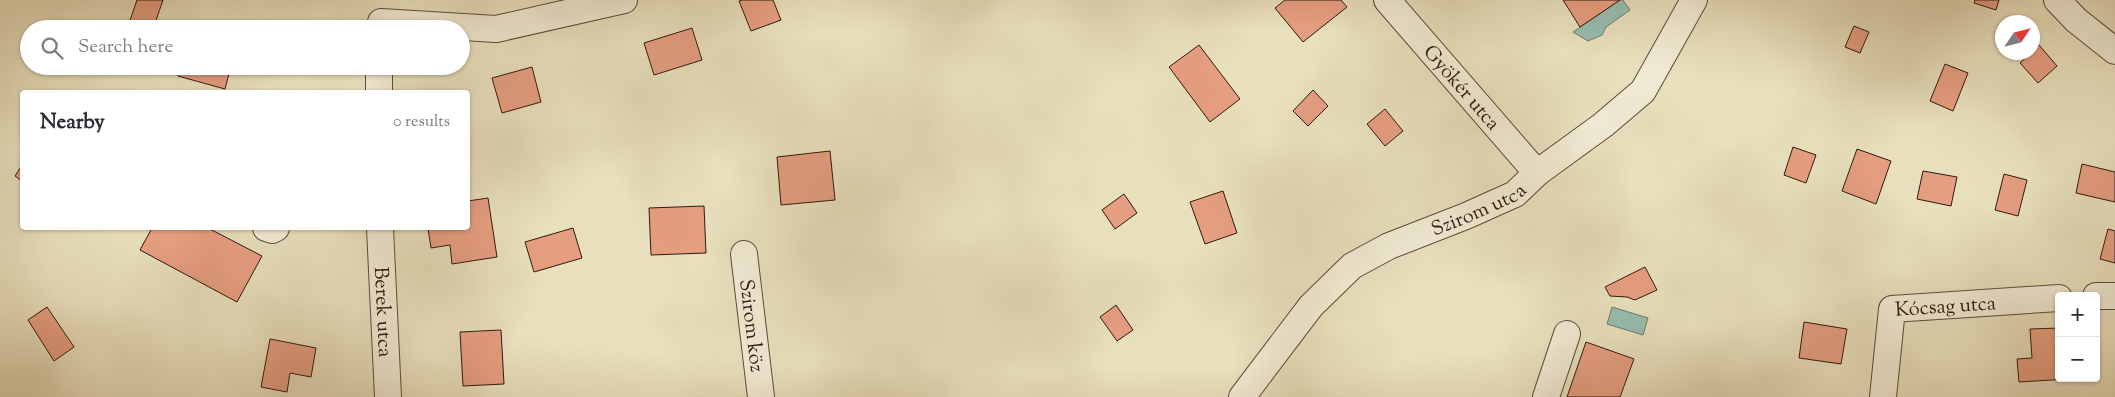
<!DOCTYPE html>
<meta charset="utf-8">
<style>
body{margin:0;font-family:"Sorts Mill Goudy",serif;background:#f7f7f7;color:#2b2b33}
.controls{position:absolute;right:15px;bottom:15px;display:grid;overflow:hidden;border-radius:5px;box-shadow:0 1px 4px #0004}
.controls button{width:45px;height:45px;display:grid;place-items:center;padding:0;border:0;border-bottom:1px solid #e1e1e2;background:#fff;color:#2b2b33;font:25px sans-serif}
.compass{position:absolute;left:1995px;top:15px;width:45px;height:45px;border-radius:50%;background:#fff;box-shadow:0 1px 4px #0004;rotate:55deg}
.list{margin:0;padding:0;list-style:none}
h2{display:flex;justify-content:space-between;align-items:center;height:65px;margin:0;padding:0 20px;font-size:21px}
h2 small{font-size:16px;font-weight:400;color:#7c7c81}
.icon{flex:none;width:28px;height:28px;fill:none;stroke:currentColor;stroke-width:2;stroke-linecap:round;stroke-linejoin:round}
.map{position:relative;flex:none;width:2115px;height:397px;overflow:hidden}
.search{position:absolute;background:#fff;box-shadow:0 1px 4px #0004;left:20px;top:20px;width:450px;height:55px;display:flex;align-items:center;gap:12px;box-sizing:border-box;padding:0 18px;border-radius:28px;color:#7c7c81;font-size:19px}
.panel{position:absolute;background:#fff;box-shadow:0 1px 4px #0004;left:20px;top:90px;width:450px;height:140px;border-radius:5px}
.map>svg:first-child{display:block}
.water{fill:#97bdaf;stroke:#6e7b6f}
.building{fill:#e59e80;stroke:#311910}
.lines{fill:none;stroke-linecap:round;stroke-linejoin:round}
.street-casing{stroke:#5f4a3b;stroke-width:28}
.street{stroke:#f0ead3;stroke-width:26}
.labels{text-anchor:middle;stroke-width:4;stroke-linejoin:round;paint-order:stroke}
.street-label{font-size:20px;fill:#311910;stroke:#f0ead3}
</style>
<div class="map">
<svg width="2115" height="397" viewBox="0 0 2115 397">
<rect width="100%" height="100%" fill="#e8dfbc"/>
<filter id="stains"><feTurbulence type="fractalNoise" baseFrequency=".004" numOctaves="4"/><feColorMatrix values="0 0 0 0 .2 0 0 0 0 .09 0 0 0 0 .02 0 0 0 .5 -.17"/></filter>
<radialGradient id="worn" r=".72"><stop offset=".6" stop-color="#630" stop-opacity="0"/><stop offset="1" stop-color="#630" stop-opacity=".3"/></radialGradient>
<!-- water -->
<g class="water">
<polygon points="1620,0 1623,0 1630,10 1606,27 1602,35 1588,41 1573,32"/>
<polygon points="1612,307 1648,318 1643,335 1607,324"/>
</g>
<!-- building -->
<g class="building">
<polygon points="137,0 163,0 153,29 127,29"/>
<polygon points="742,0 773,0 781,20 751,31 739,1"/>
<polygon points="1285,0 1341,0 1347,7 1303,42 1275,8"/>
<polygon points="1563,0 1620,0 1580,27"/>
<polygon points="1975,0 1999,0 1996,10 1974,3"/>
<polygon points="1854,26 1869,32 1860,53 1845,47"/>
<polygon points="692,28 702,60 654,75 644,43"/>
<polygon points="1199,45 1240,99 1210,122 1169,67"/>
<polygon points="2039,45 2057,66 2038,83 2020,63"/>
<polygon points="1945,64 1968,73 1953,111 1930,101"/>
<polygon points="181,66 231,66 225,89 178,76"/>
<polygon points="532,67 541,102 502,113 492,78"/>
<polygon points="1313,90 1328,106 1308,126 1293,111"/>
<polygon points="1385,109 1403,131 1385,146 1367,124"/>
<polygon points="1793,147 1816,155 1806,183 1784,175"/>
<polygon points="1857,149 1891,161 1876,204 1842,191"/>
<polygon points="830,151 835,200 781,205 777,157"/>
<polygon points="2082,164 2115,172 2115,202 2076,193"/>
<polygon points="22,165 22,181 15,176"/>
<polygon points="1923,171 1957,177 1951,206 1917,199"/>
<polygon points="2004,174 2027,180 2018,216 1995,210"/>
<polygon points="1223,191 1237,233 1205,244 1190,202"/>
<polygon points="1124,194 1137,213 1115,229 1102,210"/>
<polygon points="488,198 497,257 452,264 450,245 431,248 428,228 468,228 468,201"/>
<polygon points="704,206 706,253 651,255 649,208"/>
<polygon points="152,228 208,228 262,256 237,302 140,250"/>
<polygon points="573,228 582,258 534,272 525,242"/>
<polygon points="2108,229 2115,231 2115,263 2100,259"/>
<polygon points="1645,267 1657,290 1635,300 1627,297 1610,296 1605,287"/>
<polygon points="1116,305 1133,330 1117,341 1100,317"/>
<polygon points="47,307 74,347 54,361 28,320"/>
<polygon points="1804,322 1847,329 1841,364 1799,358"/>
<polygon points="2059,328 2059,378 2068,379 2019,382 2017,359 2032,358 2030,329"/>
<polygon points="501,330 504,384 463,386 460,332"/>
<polygon points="270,339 316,348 311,377 290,373 287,392 261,387"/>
<polygon points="1586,342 1634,359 1620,397 1567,397"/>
</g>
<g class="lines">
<defs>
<g id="street">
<path id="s1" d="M1387,0L1537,173"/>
<polyline points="2057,0 2076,20 2115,51"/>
<polyline points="381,22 496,29 624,0"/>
<polyline points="379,92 379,66"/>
<polyline points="266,228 272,230 276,228"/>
<path id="s2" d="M380,228L388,397"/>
<path id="s3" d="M744,254L761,397"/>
<polyline points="2096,296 2115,296"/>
<path id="s4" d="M1242,397L1311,306L1352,266L1389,246L1466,216L1515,194L1537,173L1603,125L1643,91L1694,0"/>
<polyline points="1546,397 1567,334"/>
<path id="s5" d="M1883,397L1892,309L2059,298"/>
</g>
</defs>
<!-- street casing -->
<use href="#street" class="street-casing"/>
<!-- street -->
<use href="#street" class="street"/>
</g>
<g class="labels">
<!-- street labels -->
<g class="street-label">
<text dy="7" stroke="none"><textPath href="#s1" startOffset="115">Gyökér utca</textPath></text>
<text dy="7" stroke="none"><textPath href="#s4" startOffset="310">Szirom utca</textPath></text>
<text dy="7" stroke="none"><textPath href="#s5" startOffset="142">Kócsag utca</textPath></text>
<text dy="7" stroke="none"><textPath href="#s2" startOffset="84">Berek utca</textPath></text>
<text dy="7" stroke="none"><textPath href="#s3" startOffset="72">Szirom köz</textPath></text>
</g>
</g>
<rect width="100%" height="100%" filter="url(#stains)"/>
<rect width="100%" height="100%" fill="url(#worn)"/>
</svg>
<div class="controls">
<button>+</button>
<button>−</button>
</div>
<svg class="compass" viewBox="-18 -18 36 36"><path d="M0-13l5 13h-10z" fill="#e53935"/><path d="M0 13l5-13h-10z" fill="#7c7c81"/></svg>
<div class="search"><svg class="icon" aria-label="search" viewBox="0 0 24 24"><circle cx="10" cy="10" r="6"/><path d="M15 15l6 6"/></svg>Search here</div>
<section class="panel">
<h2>Nearby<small>0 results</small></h2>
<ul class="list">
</ul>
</section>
</div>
